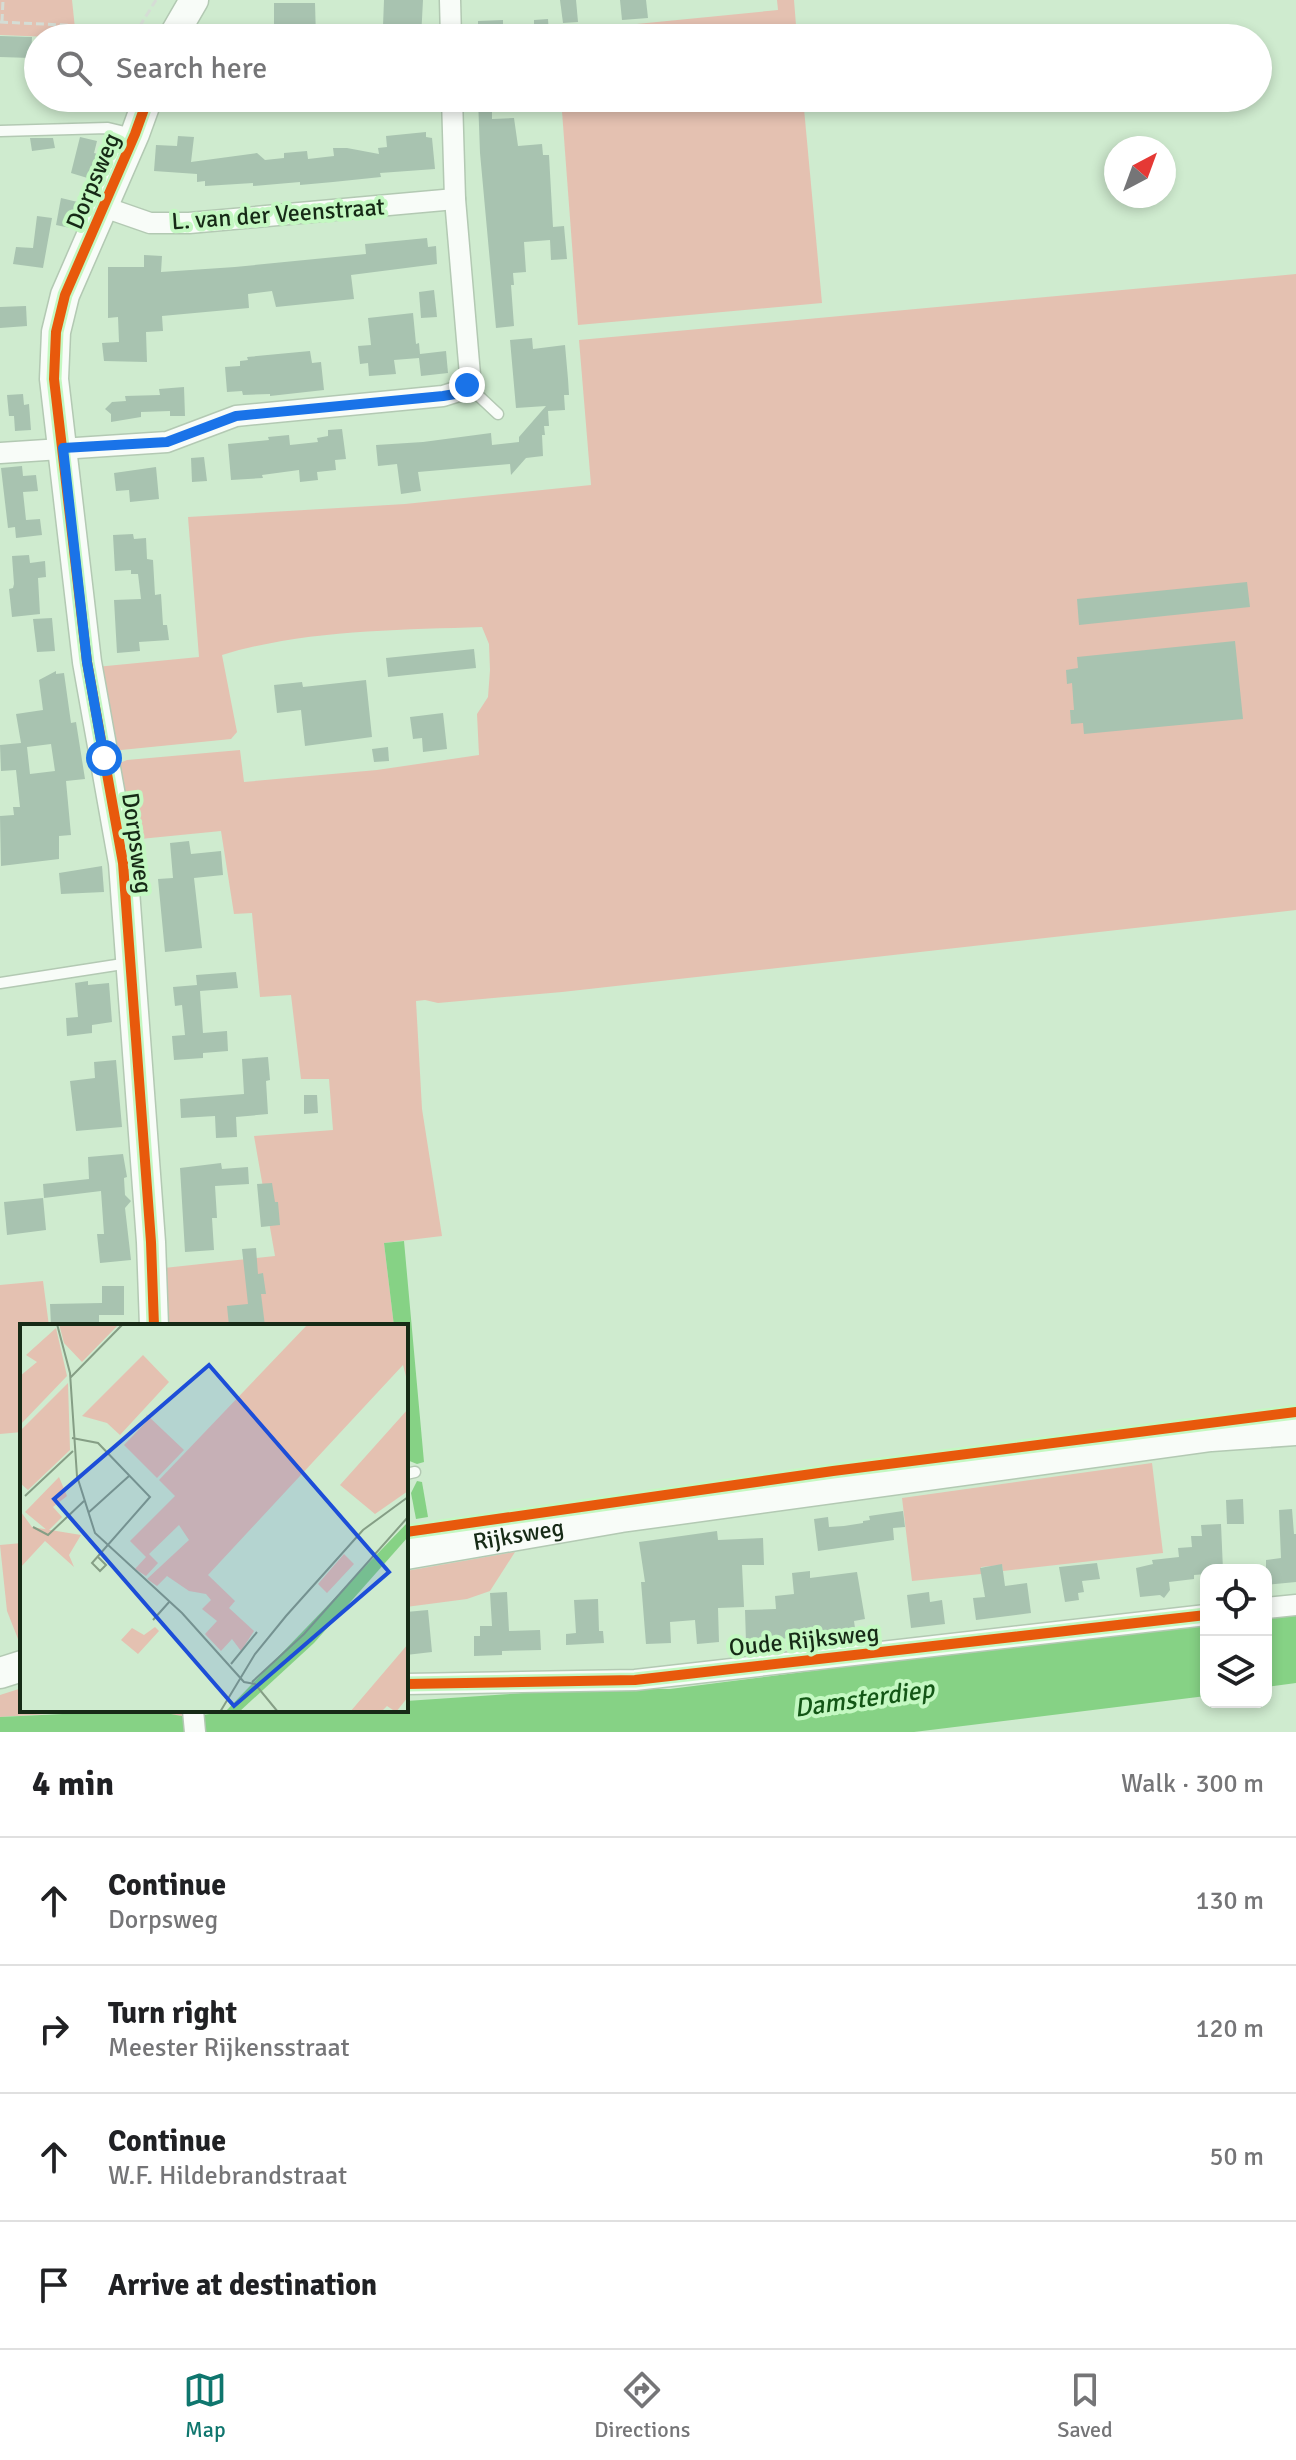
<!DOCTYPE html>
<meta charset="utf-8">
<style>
body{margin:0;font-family:Signika,sans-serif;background:#f6f6f6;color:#202124}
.controls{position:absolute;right:24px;bottom:24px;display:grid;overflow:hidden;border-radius:16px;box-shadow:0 4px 12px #0003}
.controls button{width:72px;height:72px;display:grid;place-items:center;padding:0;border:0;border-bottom:2px solid #e0e0e0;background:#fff;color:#202124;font:40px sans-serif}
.compass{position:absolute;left:1104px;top:136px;width:72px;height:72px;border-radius:50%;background:#fff;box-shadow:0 4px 12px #0003;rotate:41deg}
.stop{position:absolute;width:24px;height:24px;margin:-18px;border:6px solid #1a73e8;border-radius:50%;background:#fff}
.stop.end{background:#1a73e8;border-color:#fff;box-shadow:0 2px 8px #0008}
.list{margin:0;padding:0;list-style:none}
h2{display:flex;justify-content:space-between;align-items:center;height:104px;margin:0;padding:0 32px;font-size:34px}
h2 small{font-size:26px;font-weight:400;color:#757577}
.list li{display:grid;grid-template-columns:52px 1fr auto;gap:24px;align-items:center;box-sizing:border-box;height:128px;padding:0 32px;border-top:2px solid #e0e0e0}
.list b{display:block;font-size:30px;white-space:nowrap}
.list p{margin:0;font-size:26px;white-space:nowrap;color:#757577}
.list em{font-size:26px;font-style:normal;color:#757577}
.icon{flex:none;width:44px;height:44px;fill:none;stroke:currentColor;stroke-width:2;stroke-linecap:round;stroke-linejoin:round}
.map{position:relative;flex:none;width:1296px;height:1732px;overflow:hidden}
.search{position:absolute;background:#fff;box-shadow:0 4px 12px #0003;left:24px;right:24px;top:24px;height:88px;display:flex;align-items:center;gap:20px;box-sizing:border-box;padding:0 28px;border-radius:44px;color:#757577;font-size:30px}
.sheet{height:616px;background:#fff}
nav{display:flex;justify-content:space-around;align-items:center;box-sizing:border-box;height:112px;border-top:2px solid #e0e0e0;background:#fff;font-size:22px;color:#757577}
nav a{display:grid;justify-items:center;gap:4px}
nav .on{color:#0f766e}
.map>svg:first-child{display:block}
.green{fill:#e4c1b1}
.water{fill:#86d285}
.building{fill:#a8c3b0;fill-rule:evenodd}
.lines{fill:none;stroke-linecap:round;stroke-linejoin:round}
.lane-casing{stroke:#b3c9b3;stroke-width:13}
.street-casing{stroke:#b3c9b3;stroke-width:23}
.secondary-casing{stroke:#b3c9b3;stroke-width:31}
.primary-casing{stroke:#b3c9b3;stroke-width:33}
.path{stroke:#d5ddd5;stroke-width:3;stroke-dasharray:8 4;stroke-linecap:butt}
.lane{stroke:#f8fcf8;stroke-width:10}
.street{stroke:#f8fcf8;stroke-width:20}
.secondary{stroke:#f8fcf8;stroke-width:28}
.primary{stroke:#f8fcf8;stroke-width:30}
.cycleway-casing{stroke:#c4f8c2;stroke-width:15}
.cycleway{stroke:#e8590c;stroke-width:10}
.route{stroke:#1a73e8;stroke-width:10}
.labels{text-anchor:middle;stroke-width:8;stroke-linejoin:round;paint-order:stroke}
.street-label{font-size:24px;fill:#162a16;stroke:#c4f8c2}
.water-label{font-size:26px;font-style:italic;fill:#135616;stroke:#c4f8c2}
.inset-road{fill:none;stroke:#859e85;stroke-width:2}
.view{fill:#1d4ed8;fill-opacity:0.15;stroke:#1d4ed8;stroke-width:4}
.inset-edge{fill:none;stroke:#162a16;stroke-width:4}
</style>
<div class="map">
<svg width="1296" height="1732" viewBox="0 0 1296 1732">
<rect width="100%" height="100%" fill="#cfebcf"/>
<!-- green -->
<g class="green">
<polygon points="0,0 72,0 76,38 0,35"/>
<polygon points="777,0 794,0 797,38 556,38 555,32 778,10"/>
<polygon points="561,98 803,98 822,303 578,325"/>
<path d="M1296,274V910L562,992L438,1003L425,1000L416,1001L422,1109L442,1236L384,1243L394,1326H166L164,1268L275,1256L254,1136L333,1130L329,1079H301L291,995L260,997L252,913L234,914L221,831L130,840L115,765L127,760L240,750L244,782L377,770L479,755L477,714L488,697L490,670L489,644L482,627C396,630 304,630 222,655L237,732L231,739L121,750L112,748L96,667L199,657L188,517L405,504L591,485L579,340Z"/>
<polygon points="43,1281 49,1326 22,1326 22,1432 0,1434 0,1285"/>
<polygon points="1152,1463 1163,1553 1003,1571 1002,1565 981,1567 981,1574 912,1581 902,1498"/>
<polygon points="22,1543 22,1643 20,1644 7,1611 0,1545"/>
<polygon points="515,1552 490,1591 467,1599 406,1607 406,1571"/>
<path d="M22,1688V1710H185L187,1717C126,1706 62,1714 0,1717V1695Z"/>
</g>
<!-- water -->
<g class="water">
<polygon points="404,1241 424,1462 417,1464 407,1460 406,1326 394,1326 384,1243"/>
<polygon points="417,1481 422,1482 428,1517 416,1519 411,1493"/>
<polygon points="1296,1610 1296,1683 1266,1687 1266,1614"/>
<polygon points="1206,1621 1206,1696 914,1732 0,1732 0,1717 125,1711 160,1712 187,1717 240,1710 406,1710 406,1701 583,1689 670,1689"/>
</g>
<!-- building -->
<g class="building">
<polygon points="384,0 423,0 421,38 406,38 406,28 383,26"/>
<polygon points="560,0 576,0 578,22 563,23"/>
<polygon points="620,0 646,0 648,18 622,20"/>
<polygon points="274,3 315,3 316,38 274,38"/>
<polygon points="548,19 549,35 534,36 534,20"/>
<polygon points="503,20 503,38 478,38 478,21"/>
<polygon points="0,36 32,37 31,58 0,57"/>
<rect x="392" y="98" width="25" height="14"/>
<polygon points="478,98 492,98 492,119 514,118 518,146 542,144 543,155 549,155 553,227 564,226 567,259 551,260 550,240 524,242 526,272 513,273 514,285 511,285 514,326 496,328 480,153"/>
<polygon points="426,132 426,137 432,138 435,169 380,173 381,177 333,182 300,185 300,182 253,186 253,183 205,186 205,181 197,182 197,174 154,171 156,145 177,146 178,136 194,137 191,162 257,153 265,160 284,158 284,153 307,151 308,159 334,156 333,148 347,148 379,154 378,148 387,147 386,136"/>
<polygon points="80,137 97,141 94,153 101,155 94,180 71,173"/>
<polygon points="30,138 53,138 55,148 32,151"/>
<polygon points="61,198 82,203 75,229 56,225"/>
<polygon points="37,216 52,218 43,268 13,264 16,247 33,248"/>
<polygon points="427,238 428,247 436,246 437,264 351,275 354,299 276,307 272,291 248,294 249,308 162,316 163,331 146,332 147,362 104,361 102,343 119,342 118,317 108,318 108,267 144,267 144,255 162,256 161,272 235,267 366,254 365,244"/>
<polygon points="434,290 437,317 421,318 419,292"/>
<polygon points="26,306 27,326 0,328 0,307"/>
<polygon points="413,313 416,344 419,343 420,354 446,351 448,373 421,376 419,358 394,360 396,374 369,376 368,363 360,364 358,346 371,345 368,318"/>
<polygon points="532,338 533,349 565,345 568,379 569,395 564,395 565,410 548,411 549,426 544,426 545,435 542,435 543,456 526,458 511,475 510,464 418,472 421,491 401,494 397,464 378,466 376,445 423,442 491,433 492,445 519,442 519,437 546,406 516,408 510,340"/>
<polygon points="310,351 312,363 321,362 324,390 270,396 270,394 243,395 242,391 227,392 225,367 240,366 240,361 248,360 247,357"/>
<polygon points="184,387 185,416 170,416 170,411 141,412 141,417 111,422 111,414 105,409 112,402 126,401 125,396 160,395 159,389"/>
<polygon points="23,394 24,405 29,404 31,430 15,431 14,416 9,416 7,395"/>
<polygon points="342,429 346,459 335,460 336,470 317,472 318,480 300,482 299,470 262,475 263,478 231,480 228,444 269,440 268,437 289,435 290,445 318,442 317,438 328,436 328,430"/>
<polygon points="204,457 207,481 192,482 191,458"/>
<polygon points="22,466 23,476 36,475 38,491 23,492 26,520 40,519 42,535 16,538 15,527 8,528 1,468"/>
<polygon points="156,467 159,499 130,502 129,490 116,491 114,473"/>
<polygon points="133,534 134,539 146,538 147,559 153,560 155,595 161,594 163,625 167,625 169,640 139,642 140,651 117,653 114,600 141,599 138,574 131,574 131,570 115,571 113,535"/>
<polygon points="29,555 30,563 45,561 46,577 38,578 40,614 12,617 9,589 13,588 14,584 12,556"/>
<polygon points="1247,582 1250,607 1079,625 1077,599"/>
<polygon points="52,618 55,651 37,652 33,619"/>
<polygon points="1235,641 1243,719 1084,734 1083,723 1071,724 1070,710 1074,710 1072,683 1067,684 1066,670 1078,668 1077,657"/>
<polygon points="474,649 476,668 388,677 386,658"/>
<path d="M56,671V674L64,673L71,723L76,722L85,779L66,781L71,835L59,836V859L1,866L0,816L14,815L13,807H20L16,770L1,771L0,745L21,743L16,714L43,710L39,680ZM51,744L55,771L30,774L27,747Z"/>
<polygon points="366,680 372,737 305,746 301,710 277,713 274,685 302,682 303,687"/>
<polygon points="443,713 447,749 423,752 422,738 413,739 410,717"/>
<polygon points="388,747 389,761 374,762 372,749"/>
<polygon points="189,841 191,854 221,851 223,875 194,878 202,948 165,952 158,879 173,878 170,843"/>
<polygon points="102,866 104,892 61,894 59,873"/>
<polygon points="236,972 238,988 200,991 203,1033 227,1031 228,1051 203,1053 203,1058 174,1060 172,1036 185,1035 182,1005 175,1006 173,987 197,985 196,975"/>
<polygon points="88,981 88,985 109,983 112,1022 92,1025 92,1033 67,1036 66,1018 78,1017 75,983"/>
<polygon points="268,1057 270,1080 266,1081 268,1114 236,1117 237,1137 216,1138 215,1116 181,1118 180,1099 244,1094 242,1059"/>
<polygon points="116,1060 122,1127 76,1131 70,1081 95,1078 94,1062"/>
<polygon points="304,1095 317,1095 318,1113 304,1114"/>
<polygon points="123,1154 127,1177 124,1178 125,1195 131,1201 125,1208 131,1260 100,1263 97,1234 104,1234 101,1191 44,1198 43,1184 89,1179 88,1157"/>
<polygon points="221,1163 222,1169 248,1167 249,1184 215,1186 217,1218 212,1218 214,1250 185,1252 180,1168"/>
<polygon points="272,1183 275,1202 278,1202 280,1225 261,1227 257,1184"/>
<polygon points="43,1198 46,1230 7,1235 4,1202"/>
<polygon points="256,1248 258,1274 263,1273 266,1294 261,1294 265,1326 229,1326 227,1306 248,1304 242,1249"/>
<polygon points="102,1286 124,1286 124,1315 99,1315 99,1326 51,1326 50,1304 102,1303"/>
<polygon points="1243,1499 1244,1524 1227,1524 1226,1500"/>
<polygon points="1292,1509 1294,1534 1296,1534 1296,1582 1266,1585 1266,1560 1281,1558 1279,1510"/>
<polygon points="903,1511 905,1527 893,1528 894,1540 818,1551 814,1519 828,1517 829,1527 844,1526 863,1523 863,1521 870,1520 869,1516"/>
<polygon points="1221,1524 1223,1570 1206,1570 1206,1574 1194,1575 1194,1579 1169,1582 1170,1590 1164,1598 1160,1595 1140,1597 1136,1568 1153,1564 1152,1560 1179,1557 1178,1548 1192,1547 1191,1536 1202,1536 1201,1525"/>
<polygon points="717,1531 718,1540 763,1538 764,1565 742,1565 744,1607 718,1608 719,1642 697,1644 695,1620 670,1622 671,1643 646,1644 641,1582 645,1582 639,1542"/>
<polygon points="1097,1563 1100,1579 1082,1581 1084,1592 1078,1593 1079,1600 1065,1602 1059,1567"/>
<polygon points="1002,1564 1005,1586 1027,1583 1031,1613 976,1620 973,1598 985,1597 980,1568"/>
<polygon points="810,1571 810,1578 857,1572 865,1619 854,1621 856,1635 829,1638 828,1633 802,1634 802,1637 746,1642 745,1610 776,1609 775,1596 794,1594 792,1573"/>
<polygon points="507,1592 509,1631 540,1630 541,1650 502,1651 502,1655 474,1656 474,1636 480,1636 480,1626 492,1626 490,1593"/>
<polygon points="929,1592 930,1602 942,1600 945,1624 911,1628 907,1595"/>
<polygon points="598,1599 599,1631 603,1631 604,1643 566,1645 566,1634 576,1633 574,1600"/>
<polygon points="428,1610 432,1652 406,1655 406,1612"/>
</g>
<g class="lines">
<defs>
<g id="lane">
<polyline points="0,131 108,128 133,134"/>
<polyline points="467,385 498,414"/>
<polyline points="0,983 129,963"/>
<polyline points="406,1474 415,1472"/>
</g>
<g id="street">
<polyline points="450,0 451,38"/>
<polyline points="104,207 150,223 189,223 455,199"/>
<polyline points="0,453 167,442 236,416 443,396 462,390 470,375 455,199 452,98"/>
<polyline points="1266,1608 1296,1605"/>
<polyline points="406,1684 635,1680 1206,1615"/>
<polyline points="193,1710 195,1732"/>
</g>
<g id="secondary">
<polyline points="172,38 194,0"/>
<polyline points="148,98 135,134 65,295 56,332 54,379 87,662 123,863 151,1242 154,1326"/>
</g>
<g id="primary">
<path id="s1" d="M406,1554L621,1517L1211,1436L1296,1430"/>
<polyline points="0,1673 22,1666"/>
</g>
</defs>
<!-- lane casing -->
<use href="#lane" class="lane-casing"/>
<!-- street casing -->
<use href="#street" class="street-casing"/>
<!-- secondary casing -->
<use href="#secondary" class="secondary-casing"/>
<!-- primary casing -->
<use href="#primary" class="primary-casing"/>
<!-- path -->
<g class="path">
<polyline points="0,22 84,26 127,36 138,29 156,0"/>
<polyline points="2,22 3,0"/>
</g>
<!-- lane -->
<use href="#lane" class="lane"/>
<!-- street -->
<use href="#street" class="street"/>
<!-- secondary -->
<use href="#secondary" class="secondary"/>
<!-- primary -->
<use href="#primary" class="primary"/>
<defs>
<g id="cycleway">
<polyline points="148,98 135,134 65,295 56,332 54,379 87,662 123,863 151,1242 154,1326"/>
<polyline points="406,1532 833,1471 1296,1412"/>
<polyline points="406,1684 635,1680 1206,1615"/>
</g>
</defs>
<!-- cycleway casing -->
<use href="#cycleway" class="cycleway-casing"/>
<!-- cycleway -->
<use href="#cycleway" class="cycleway"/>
</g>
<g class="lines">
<!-- route -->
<polyline class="route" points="104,758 87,662 63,448 167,442 236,416 443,396 455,394 467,385"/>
</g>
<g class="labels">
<!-- street labels -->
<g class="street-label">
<text transform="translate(93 181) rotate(-67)" y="8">Dorpsweg</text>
<text transform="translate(278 214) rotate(-4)" y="8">L. van der Veenstraat</text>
<text transform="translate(137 843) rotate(82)" y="8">Dorpsweg</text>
<text dy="8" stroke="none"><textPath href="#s1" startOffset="114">Rijksweg</textPath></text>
<text transform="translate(804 1640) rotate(-6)" y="8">Oude Rijksweg</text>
</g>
<!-- water labels -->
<g class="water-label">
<text transform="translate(864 1698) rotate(-8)" y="9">Damsterdiep</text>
</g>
</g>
<!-- overview -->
<g transform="translate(20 1324)">
<rect width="388" height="388" fill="#cfebcf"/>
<path d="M39,0H99L62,38L44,19ZM288,0H388V60L383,41L188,251L215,277L209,284L234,307L221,327L212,315L201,327L185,310L197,297L182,285L191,276L186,270L169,267L147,252L137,262L127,255L169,216L159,201L129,230L138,239L126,252L115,245L126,233L110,217L155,172L139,156ZM36,4L47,52L0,101V52L17,38L6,31ZM123,31L149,58L100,111L87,99L62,92ZM48,59L50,126L8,166L0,159V107ZM388,85V167L355,190L320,161ZM126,90L164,126L137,154L104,121L128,96ZM39,153L47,172L33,183L42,193L28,207L5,188ZM1,188L12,203L61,211L49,231L54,243L25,217L0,244ZM324,230L334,240L307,269L298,260ZM135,303L139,307L118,330L101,316L112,304L124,311ZM388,320V373L376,388L367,382L361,388H330Z" fill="#e4c1b1"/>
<path d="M388,198V213L294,319L219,388H205Z" fill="#86d285"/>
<path class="inset-road" d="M37,0L50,49L57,152L75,209L162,289L224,358L235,360L258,388M50,54L103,0M52,114L78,119L130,173L72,239L80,247L86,241L78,233M5,172L53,127M68,189L109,152M13,203L28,211L64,177M133,296L150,277M211,340L237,308M232,358L284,310L388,193M200,388L235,330L266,292L343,206L388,173"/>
<path class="view" d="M189,41L369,248L214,382L34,175Z"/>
<rect width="388" height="388" class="inset-edge"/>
</g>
</svg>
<div class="controls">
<button><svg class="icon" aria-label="locate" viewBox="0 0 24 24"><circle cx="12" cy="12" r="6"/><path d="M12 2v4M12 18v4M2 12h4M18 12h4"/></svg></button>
<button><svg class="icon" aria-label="layers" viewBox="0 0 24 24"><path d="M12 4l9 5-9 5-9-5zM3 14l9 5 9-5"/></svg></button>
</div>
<svg class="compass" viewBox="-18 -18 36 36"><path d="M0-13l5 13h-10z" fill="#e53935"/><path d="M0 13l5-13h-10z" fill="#757577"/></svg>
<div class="stop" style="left:104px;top:758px"></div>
<div class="stop end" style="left:467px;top:385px"></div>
<div class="search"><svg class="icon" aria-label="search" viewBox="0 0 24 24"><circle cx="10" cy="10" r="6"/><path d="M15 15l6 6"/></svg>Search here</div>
</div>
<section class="sheet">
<h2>4 min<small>Walk · 300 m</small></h2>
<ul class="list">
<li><svg class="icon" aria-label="ahead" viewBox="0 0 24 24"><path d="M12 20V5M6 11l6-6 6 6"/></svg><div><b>Continue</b><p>Dorpsweg</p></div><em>130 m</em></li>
<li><svg class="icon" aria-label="right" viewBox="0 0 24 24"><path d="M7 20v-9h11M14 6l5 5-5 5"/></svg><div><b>Turn right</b><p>Meester Rijkensstraat</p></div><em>120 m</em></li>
<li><svg class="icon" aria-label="ahead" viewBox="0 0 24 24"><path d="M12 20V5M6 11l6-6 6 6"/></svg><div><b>Continue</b><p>W.F. Hildebrandstraat</p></div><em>50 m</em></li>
<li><svg class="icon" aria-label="arrive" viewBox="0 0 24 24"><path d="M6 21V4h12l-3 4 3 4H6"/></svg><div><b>Arrive at destination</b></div></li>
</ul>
</section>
<nav>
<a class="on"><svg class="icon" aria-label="map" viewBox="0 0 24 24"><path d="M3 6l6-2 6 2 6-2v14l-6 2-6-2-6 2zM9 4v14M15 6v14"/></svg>Map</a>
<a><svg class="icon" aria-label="directions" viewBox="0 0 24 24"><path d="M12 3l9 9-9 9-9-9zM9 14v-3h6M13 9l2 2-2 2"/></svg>Directions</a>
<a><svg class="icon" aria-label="saved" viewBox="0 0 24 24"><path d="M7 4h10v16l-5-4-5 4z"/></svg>Saved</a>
</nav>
